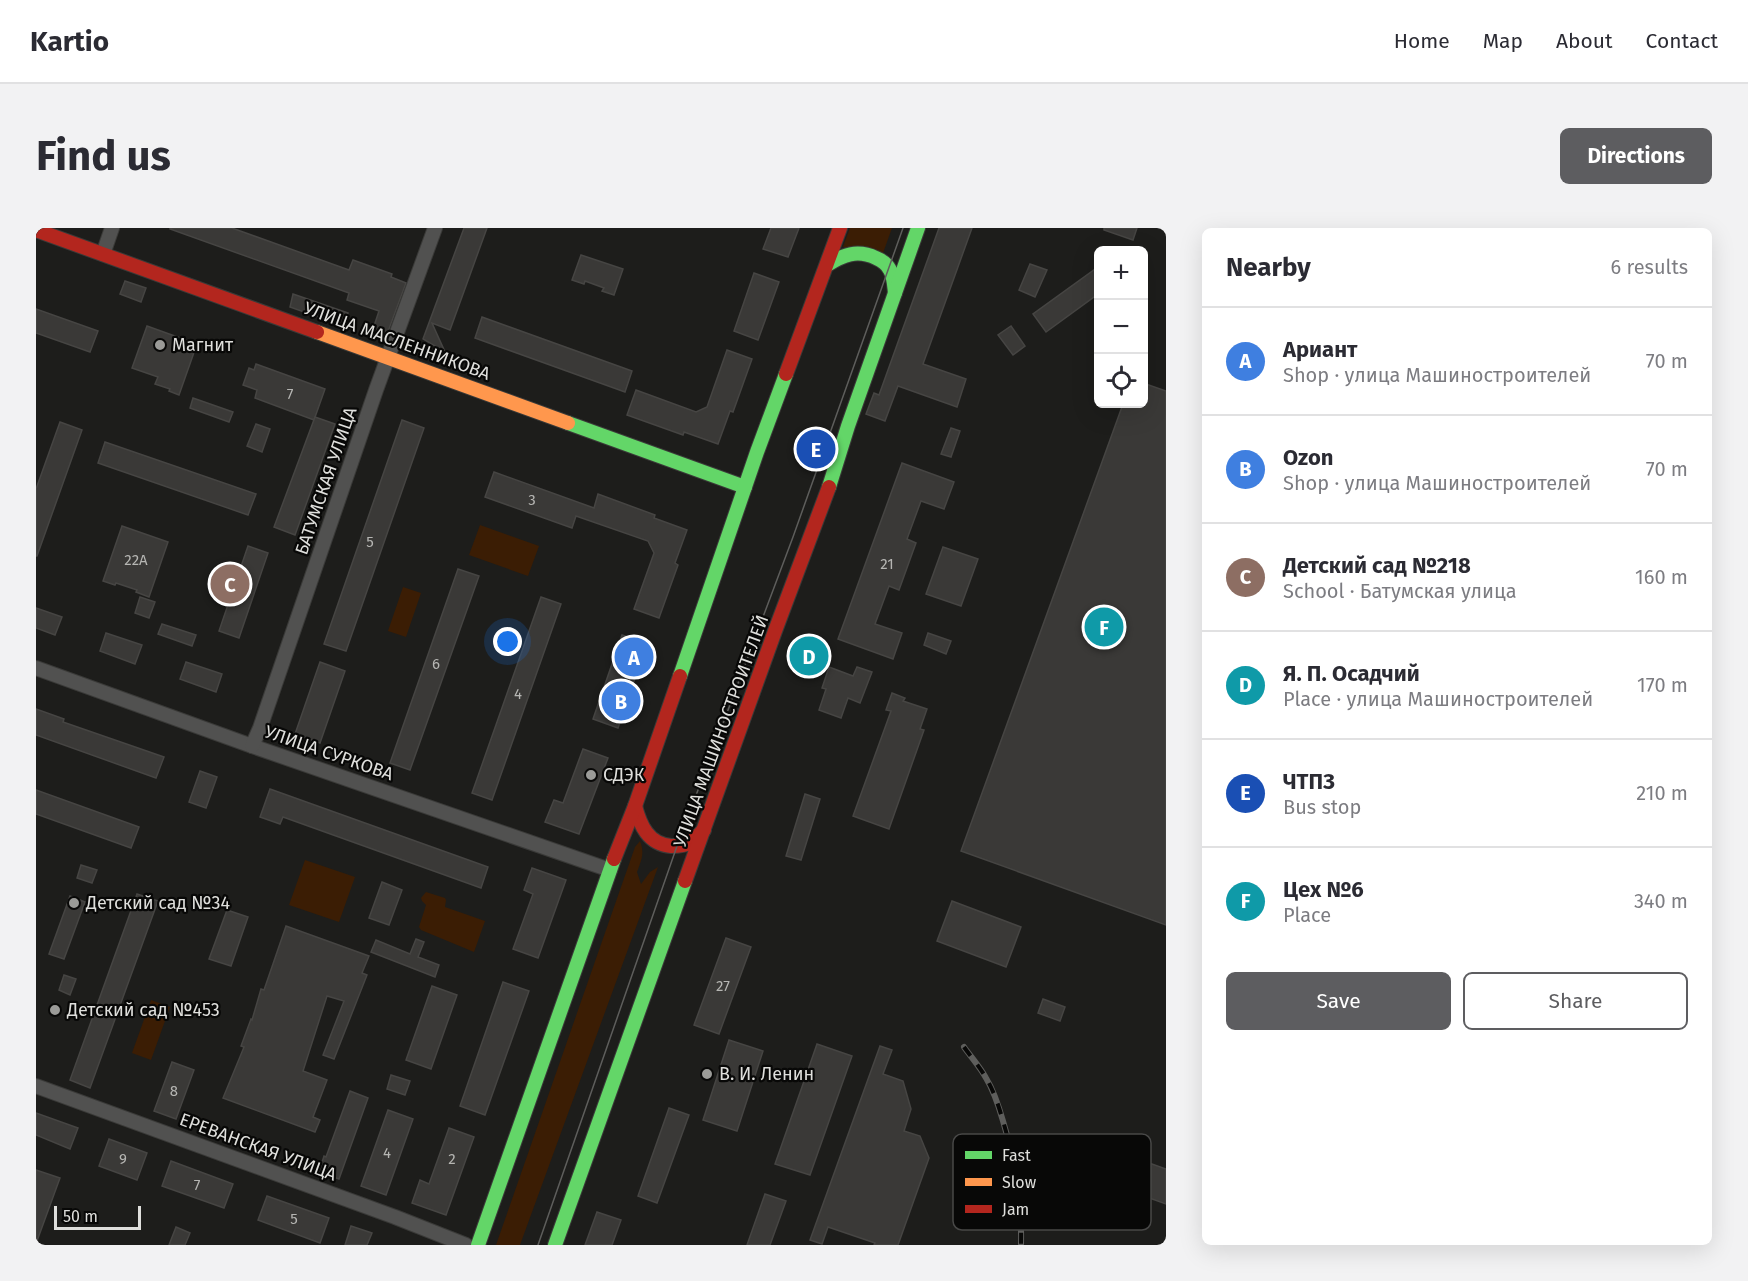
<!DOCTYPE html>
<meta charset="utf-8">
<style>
body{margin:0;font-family:"Fira Sans",sans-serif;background:#f2f2f3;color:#2b2b33}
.controls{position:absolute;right:18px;top:18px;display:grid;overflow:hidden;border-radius:9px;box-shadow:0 6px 24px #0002}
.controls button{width:54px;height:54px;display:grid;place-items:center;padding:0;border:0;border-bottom:2px solid #e1e1e2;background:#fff;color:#2b2b33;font:30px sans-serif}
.scale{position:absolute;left:18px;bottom:15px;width:87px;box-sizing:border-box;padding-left:6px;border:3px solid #dfdfdc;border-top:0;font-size:16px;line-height:21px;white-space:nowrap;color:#dfdfdc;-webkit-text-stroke:4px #080807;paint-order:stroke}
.you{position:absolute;left:472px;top:414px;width:21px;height:21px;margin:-15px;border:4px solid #fff;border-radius:50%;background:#1a73e8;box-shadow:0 0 0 9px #1a73e833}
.badge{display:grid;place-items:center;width:39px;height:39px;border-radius:50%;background:#5d5d60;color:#fff;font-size:20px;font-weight:700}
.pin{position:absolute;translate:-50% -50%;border:3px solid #fff;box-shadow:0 2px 6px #0006}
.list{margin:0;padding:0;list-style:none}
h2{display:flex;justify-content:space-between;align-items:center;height:78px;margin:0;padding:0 24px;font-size:26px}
h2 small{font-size:20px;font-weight:400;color:#7c7c81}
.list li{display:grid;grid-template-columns:39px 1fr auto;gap:18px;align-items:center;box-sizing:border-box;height:108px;padding:0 24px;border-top:2px solid #e1e1e2}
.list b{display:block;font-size:22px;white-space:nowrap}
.list p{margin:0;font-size:20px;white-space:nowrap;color:#7c7c81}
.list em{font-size:20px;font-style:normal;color:#7c7c81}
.actions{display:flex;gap:12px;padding:18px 24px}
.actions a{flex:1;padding:14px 0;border:2px solid #5d5d60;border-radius:9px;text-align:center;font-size:21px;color:#5d5d60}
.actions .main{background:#5d5d60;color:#fff}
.icon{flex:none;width:33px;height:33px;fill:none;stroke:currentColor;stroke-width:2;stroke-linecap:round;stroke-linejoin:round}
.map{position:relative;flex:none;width:1130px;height:1017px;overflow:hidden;border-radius:9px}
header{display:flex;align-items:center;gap:36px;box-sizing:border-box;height:84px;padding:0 30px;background:#fff;border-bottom:2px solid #e1e1e2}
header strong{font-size:28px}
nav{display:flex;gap:33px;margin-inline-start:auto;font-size:21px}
.intro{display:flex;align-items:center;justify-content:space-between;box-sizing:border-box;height:144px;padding:0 36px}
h1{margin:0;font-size:42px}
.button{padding:15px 27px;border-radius:9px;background:#5d5d60;color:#fff;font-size:21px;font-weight:700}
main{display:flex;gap:36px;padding:0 36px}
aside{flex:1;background:#fff;border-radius:9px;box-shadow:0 6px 24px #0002}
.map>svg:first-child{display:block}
.green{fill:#3b1d04}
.building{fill:#3a3937;stroke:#464543;stroke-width:1.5}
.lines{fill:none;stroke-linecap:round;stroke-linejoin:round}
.street-casing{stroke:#3a3a38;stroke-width:16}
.fast-casing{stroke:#3a3a38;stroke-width:16}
.slow-casing{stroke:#3a3a38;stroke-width:16}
.jam-casing{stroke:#3a3a38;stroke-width:16}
.street{stroke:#515150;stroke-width:14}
.fast{stroke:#63d668;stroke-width:14}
.slow{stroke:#ff974d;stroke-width:14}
.jam{stroke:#b3261e;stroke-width:14}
.tram{stroke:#5e5e5c;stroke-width:1.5}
.rail-casing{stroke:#5e5e5c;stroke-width:6}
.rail{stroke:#080807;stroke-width:4;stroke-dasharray:11;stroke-linecap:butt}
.poi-dot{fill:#9b9b98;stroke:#080807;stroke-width:2}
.labels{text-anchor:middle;stroke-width:4.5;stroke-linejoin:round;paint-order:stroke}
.number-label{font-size:15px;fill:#b6b6b3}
.street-label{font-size:18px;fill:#dfdfdc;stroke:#080807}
.poi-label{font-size:18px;fill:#dfdfdc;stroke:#080807;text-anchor:start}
.key{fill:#080807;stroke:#484847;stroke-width:1.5}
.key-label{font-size:16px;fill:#dfdfdc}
</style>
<header>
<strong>Kartio</strong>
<nav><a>Home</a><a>Map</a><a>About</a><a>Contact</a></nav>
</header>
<div class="intro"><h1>Find us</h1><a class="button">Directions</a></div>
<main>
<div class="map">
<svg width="1130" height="1017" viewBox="0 0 1130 1017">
<rect width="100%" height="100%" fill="#1d1d1b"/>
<!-- green -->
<g class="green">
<polygon points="814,0 856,0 847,25 807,19"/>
<polygon points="444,297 503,318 492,348 433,327"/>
<polygon points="367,359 385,365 370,409 352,403"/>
<path d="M604,613C609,625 605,633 601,644L605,656L614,644L622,639L484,1017H460L599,619Z"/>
<polygon points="269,632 319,649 303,694 253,677"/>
<polygon points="390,664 409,670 410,672 409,679 449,693 438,724 385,702 383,699 390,677 386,673 385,670"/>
<polygon points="115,772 134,779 115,832 96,825"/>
</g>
<!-- building -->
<g class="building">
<polygon points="134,0 196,0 313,42 317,32 356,46 355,49 370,55 350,109 336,104 343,83 311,72 313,65 134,1"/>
<polygon points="428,0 451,0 414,102 396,95 409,124 387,111"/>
<polygon points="735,0 763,0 752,29 727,21"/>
<polygon points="903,0 936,0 887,136 930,151 921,179 862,158 849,193 830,186 838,165 843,167"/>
<polygon points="1068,0 1101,0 1097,12 1068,2"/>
<polygon points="545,27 587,41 578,67 566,63 568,60 549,53 548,56 536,52"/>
<polygon points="994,36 1011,42 999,69 983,62"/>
<polygon points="1062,39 1062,66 1010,104 997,86"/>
<polygon points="718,45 743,54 722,112 698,103"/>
<polygon points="89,53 110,60 105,74 84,66"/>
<polygon points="257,66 312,85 308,98 254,79"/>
<polygon points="0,81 62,103 54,124 0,105"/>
<polygon points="446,89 596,143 589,164 439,110"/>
<polygon points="111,98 161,116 143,167 133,163 134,161 119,156 122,149 96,140"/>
<polygon points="975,98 989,118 977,127 962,107"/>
<polygon points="691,122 716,131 697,184 694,183 682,216 648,204 647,207 591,187 600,162 660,184 671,179"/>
<polygon points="220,136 289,161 278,192 219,170 221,162 207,157 213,140 218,142"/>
<polygon points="1107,155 1130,163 1130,697 925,623 1087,176 1107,176"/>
<polygon points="157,170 197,184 193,194 154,180"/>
<polygon points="279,189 299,196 259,307 238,299"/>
<polygon points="366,192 388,200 310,423 288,416"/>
<polygon points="24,194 46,202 1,328 0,328 0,261"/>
<polygon points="220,196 234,201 226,224 211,218"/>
<polygon points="915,200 924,203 915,229 905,226"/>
<polygon points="69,214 220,266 212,287 62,235"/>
<polygon points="866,235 918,254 908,281 885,273 871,311 880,315 863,362 853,358 839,396 866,405 857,431 802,411"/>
<polygon points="458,244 558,280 562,266 619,287 618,290 651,302 639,335 642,337 623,390 598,381 618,325 612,313 540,288 536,300 449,269"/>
<polygon points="86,298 132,314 113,369 100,364 101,362 80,355 79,357 67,353"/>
<polygon points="212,318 232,325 203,410 183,403"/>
<polygon points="907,319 942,331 925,378 890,366"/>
<polygon points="422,341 443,348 374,542 354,535"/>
<polygon points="104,369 119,374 113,390 99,385"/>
<polygon points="505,369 525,376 456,572 436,565"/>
<polygon points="0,380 26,389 19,407 0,400"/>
<polygon points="126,396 160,407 156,418 122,406"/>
<polygon points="70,405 106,417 99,436 64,423"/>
<polygon points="892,405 915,413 910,426 888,417"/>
<polygon points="586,407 611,415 582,500 557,491"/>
<polygon points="150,434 186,446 180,464 144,451"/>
<polygon points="284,434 309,443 284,515 259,506"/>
<polygon points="793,439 817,448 821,439 836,444 824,475 812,470 805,490 783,482 790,461 786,460"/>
<polygon points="856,465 869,470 867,473 891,481 884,501 888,502 853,601 817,588 855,483 850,482"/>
<polygon points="0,481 28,491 27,494 128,529 120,550 0,507"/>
<polygon points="547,521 572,530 543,606 509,594 518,572 527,575"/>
<polygon points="164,543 181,549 170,580 153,574"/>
<polygon points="234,561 452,639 445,660 247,589 244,596 224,589"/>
<polygon points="0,562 103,599 95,620 0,586"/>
<polygon points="769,566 784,571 765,632 750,628"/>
<polygon points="45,637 61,642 56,655 41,650"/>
<polygon points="496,640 530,652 502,730 477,721 497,666 488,662"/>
<polygon points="346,654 366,662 353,697 333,690"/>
<polygon points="101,666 122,673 54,860 34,852"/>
<polygon points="34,668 49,674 28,731 13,726"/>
<polygon points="916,673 985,699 970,739 901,713"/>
<polygon points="191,682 212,689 195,738 173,731"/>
<polygon points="250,698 333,728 326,745 331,747 298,831 287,827 308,773 291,768 267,843 291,852 277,889 284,892 279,904 187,870 208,819 205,818 215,791 216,792 225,761 228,762"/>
<polygon points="690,710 715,719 683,806 658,797"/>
<polygon points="380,711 388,714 382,729 403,737 399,749 335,724 340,712 374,726"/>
<polygon points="28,747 40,751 34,767 23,762"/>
<polygon points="467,754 493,763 449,887 424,878"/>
<polygon points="396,758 421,767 395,841 370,832"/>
<polygon points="1007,771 1029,779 1024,793 1002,785"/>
<polygon points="693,812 727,823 701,903 667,892"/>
<polygon points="781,816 816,828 774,947 739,936"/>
<polygon points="844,818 856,822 847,846 867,853 875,881 868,903 884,908 893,930 862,1017 838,1017 839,1015 792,999 786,1016 774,1012"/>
<polygon points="136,834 158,842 140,891 118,883"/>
<polygon points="355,847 374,853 369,867 351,861"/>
<polygon points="314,863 332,870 303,951 283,944 288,928 290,929"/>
<polygon points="633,880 653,887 621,975 602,968"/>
<polygon points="352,882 377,891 350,967 325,958"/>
<polygon points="0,885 42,900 34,921 0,907"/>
<polygon points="413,900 438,909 410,987 376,975 384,952 393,956"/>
<polygon points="73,911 111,925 101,952 63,938"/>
<polygon points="1077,922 1130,941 1130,976 1066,953"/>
<polygon points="135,933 197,956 188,980 126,958"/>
<polygon points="0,942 24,950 1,1013 0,1013"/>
<polygon points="729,966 750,973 734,1017 711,1017"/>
<polygon points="231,968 293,990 284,1015 222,992"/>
<polygon points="561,984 585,992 576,1017 549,1017"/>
<polygon points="315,998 336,1005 331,1017 309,1017"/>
<polygon points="140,999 154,1005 149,1017 133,1017"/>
</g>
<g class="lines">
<defs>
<g id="street">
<polyline points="67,26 76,0"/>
<polyline points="0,440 216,518 574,642"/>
<polyline points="216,518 224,500 340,162 399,0"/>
<polyline points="0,858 359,989 430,1017"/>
</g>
<g id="fast">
<path d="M791,37C807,27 821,21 840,30C845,32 851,36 854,42C858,49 858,57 859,65"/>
<polyline points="532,195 709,259"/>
<polyline points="793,259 812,198 882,0"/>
<polyline points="644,448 721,224 750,146"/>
<polyline points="442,1017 578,631"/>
<polyline points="519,1017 649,653"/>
</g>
<polyline id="slow" points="281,104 532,195"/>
<g id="jam">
<polyline points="0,2 281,104"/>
<polyline points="750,146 804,0"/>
<path d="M599,578C604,597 612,616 635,618C641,618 648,618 653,615C659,612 663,606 668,602"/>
<polyline points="578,631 599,578 644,448"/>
<polyline points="649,653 739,403 793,259"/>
</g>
</defs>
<!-- street casing -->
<use href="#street" class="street-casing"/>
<!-- fast casing -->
<use href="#fast" class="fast-casing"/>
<!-- slow casing -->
<use href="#slow" class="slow-casing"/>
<!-- jam casing -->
<use href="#jam" class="jam-casing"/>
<!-- street -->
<use href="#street" class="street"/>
<!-- fast -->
<use href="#fast" class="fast"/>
<!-- slow -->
<use href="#slow" class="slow"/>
<!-- jam -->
<use href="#jam" class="jam"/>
<!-- tram -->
<polyline class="tram" points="502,1017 641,618 757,309 867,0"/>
<defs>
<path id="rail" d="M928,819C935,829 944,839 950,850C958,863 963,879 967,893C980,937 986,971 985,1017"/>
</defs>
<!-- rail casing -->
<use href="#rail" class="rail-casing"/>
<!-- rail -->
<use href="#rail" class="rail"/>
</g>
<!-- markers -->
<g class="poi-dot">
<circle cx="124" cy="117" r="6"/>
<circle cx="555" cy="547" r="6"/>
<circle cx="38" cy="675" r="6"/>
<circle cx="19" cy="782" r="6"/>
<circle cx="671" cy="846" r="6"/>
</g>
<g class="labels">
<!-- number labels -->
<g class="number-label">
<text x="254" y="171">7</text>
<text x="496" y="277">3</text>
<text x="334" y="319">5</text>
<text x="100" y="337">22А</text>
<text x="851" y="341">21</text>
<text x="400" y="441">6</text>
<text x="482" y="471">4</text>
<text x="687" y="763">27</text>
<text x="138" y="868">8</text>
<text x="351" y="930">4</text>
<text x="87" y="936">9</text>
<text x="416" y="936">2</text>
<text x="161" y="962">7</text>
<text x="258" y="996">5</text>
</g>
<!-- street labels -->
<g class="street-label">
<text transform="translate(361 113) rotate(20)" y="6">УЛИЦА МАСЛЕННИКОВА</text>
<text transform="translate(290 253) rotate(-71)" y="6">БАТУМСКАЯ УЛИЦА</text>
<text transform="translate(685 503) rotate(-70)" y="6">УЛИЦА МАШИНОСТРОИТЕЛЕЙ</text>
<text transform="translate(293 525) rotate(19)" y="6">УЛИЦА СУРКОВА</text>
<text transform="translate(222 919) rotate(20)" y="6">ЕРЕВАНСКАЯ УЛИЦА</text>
</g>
<!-- poi labels -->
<g class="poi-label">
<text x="136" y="123">Магнит</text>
<text x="567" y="553">СДЭК</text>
<text x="50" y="681">Детский сад №34</text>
<text x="31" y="788">Детский сад №453</text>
<text x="683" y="852">В. И. Ленин</text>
</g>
</g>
<!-- legend -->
<rect x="917" y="906" width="198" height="96" rx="9" class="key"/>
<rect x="929" y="923" width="27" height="8" fill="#63d668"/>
<rect x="929" y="950" width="27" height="8" fill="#ff974d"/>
<rect x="929" y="977" width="27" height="8" fill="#b3261e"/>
<g class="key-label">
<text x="966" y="933">Fast</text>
<text x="966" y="960">Slow</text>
<text x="966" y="987">Jam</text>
</g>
</svg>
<div class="controls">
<button>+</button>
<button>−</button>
<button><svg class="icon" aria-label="locate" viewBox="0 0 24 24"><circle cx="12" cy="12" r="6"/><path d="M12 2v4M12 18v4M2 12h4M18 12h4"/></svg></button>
</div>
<div class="scale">50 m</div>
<div class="you"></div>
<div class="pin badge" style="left:598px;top:429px;background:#3f7fe0">A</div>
<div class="pin badge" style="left:585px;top:473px;background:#3f7fe0">B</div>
<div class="pin badge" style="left:194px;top:356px;background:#8d6e63">C</div>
<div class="pin badge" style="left:773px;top:428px;background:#0f9aa8">D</div>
<div class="pin badge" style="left:780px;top:221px;background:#1a4fb4">E</div>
<div class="pin badge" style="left:1068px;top:399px;background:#0f9aa8">F</div>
</div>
<aside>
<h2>Nearby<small>6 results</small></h2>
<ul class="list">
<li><span class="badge" style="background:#3f7fe0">A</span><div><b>Ариант</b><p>Shop · улица Машиностроителей</p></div><em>70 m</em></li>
<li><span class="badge" style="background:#3f7fe0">B</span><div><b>Ozon</b><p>Shop · улица Машиностроителей</p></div><em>70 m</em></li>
<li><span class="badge" style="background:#8d6e63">C</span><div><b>Детский сад №218</b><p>School · Батумская улица</p></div><em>160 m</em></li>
<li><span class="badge" style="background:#0f9aa8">D</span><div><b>Я. П. Осадчий</b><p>Place · улица Машиностроителей</p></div><em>170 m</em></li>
<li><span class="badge" style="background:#1a4fb4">E</span><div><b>ЧТПЗ</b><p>Bus stop</p></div><em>210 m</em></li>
<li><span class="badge" style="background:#0f9aa8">F</span><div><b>Цех №6</b><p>Place</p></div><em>340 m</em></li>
</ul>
<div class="actions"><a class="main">Save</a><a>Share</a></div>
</aside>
</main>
